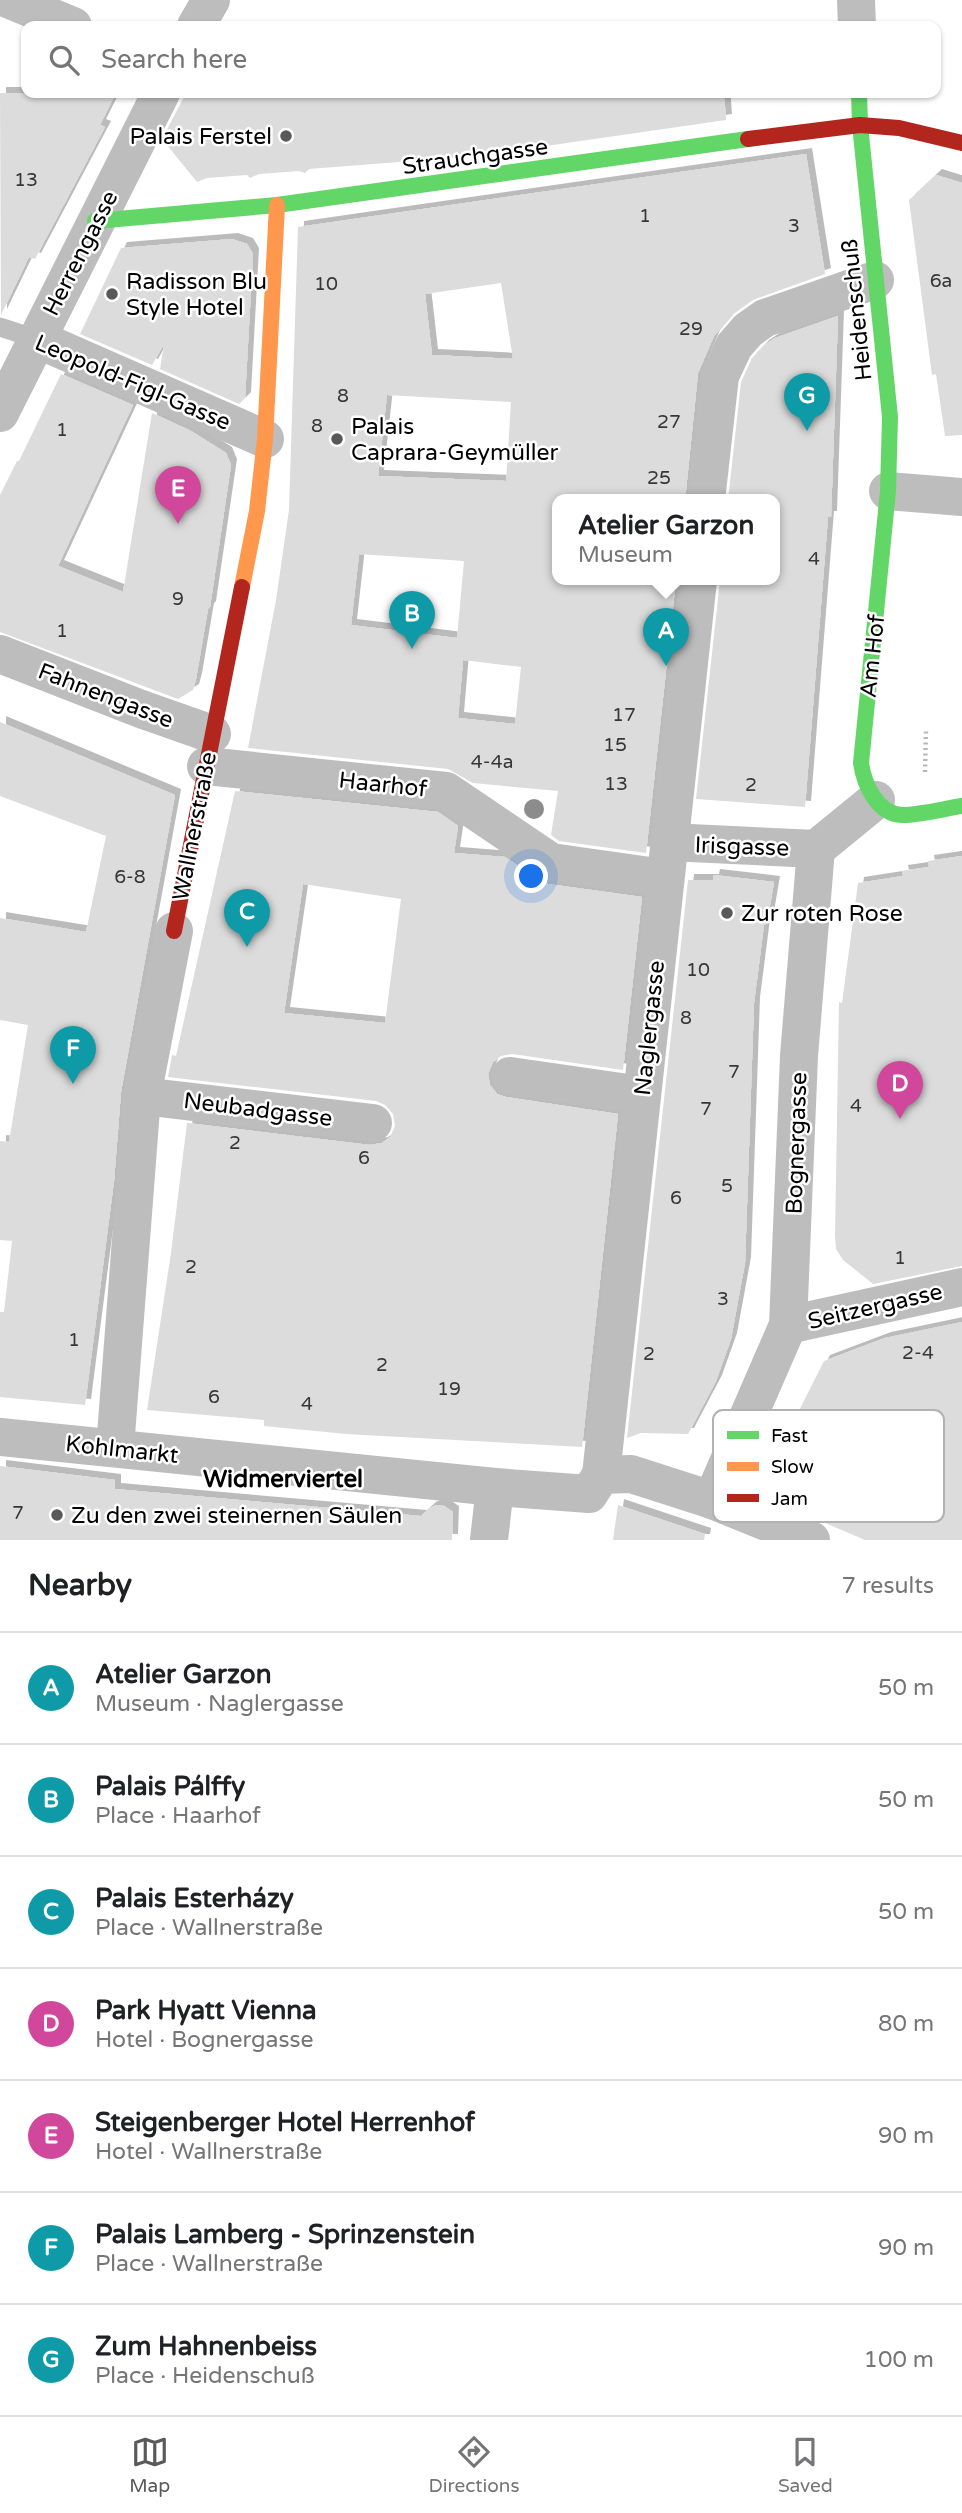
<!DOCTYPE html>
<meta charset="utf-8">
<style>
body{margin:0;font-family:"Varela Round",sans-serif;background:#f2f2f2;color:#202124}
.you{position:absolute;left:532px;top:877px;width:24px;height:24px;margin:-18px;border:5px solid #fff;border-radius:50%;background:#1a73e8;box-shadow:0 0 0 10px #1a73e833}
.badge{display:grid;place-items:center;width:46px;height:46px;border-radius:50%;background:#595959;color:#fff;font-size:23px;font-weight:700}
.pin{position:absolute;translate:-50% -58px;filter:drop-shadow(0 2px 4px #0008)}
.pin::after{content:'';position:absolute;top:37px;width:24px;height:21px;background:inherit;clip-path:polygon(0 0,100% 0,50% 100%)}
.popup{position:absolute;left:552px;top:494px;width:228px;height:91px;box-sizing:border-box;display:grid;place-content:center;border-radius:14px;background:#fff;filter:drop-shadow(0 2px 5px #0005);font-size:23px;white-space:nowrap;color:#757577}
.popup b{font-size:26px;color:#202124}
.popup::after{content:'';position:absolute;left:50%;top:100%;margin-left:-14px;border:14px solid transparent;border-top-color:#fff}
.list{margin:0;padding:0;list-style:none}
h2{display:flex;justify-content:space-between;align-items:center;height:91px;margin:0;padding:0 28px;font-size:30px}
h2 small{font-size:23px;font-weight:400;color:#757577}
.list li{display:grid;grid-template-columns:46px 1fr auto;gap:21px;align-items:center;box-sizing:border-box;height:112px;padding:0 28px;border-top:2px solid #e0e0e0}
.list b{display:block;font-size:26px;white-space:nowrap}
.list p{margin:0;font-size:23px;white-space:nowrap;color:#757577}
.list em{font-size:23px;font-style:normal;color:#757577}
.icon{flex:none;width:38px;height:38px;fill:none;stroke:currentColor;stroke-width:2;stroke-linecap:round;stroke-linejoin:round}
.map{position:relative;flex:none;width:962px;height:1540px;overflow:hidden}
.search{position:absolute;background:#fff;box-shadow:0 2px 5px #0004;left:21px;right:21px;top:21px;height:77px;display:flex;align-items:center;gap:18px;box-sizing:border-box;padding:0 24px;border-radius:14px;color:#757577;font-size:26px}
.sheet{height:875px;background:#fff}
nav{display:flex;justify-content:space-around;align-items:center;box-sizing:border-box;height:98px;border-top:2px solid #e0e0e0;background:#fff;font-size:19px;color:#757577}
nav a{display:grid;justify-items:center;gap:4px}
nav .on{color:#595959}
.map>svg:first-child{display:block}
.building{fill:#dcdcdc;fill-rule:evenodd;filter:url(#shadow)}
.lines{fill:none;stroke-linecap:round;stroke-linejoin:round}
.path{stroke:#b8b8b8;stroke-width:4.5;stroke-dasharray:2 3.5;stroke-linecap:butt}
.lane{stroke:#bdbdbd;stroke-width:19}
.street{stroke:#bdbdbd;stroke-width:38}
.fast{stroke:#63d668;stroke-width:16}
.slow{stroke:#ff974d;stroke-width:16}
.jam{stroke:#b3261e;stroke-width:16}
.tree{fill:#8c8c8c}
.poi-dot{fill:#595959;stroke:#fff;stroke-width:2.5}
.labels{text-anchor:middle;stroke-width:5;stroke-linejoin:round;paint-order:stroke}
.number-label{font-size:19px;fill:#373737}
.poi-label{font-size:23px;fill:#000;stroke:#fff;text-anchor:start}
.street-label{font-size:23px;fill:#000;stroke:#fff}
.neighbourhood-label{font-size:24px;font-weight:bold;fill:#000;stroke:#fff}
.key{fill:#fff;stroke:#b2b2b2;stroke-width:2}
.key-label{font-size:19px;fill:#000}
</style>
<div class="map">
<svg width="962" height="1540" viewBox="0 0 962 1540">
<defs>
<filter id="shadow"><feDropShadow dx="6" dy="-6" stdDeviation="0" flood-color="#0004"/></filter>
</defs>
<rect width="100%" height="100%" fill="#fff"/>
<!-- building -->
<g class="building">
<polygon points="0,93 116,93 100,125 105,127 35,259 29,257 1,315"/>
<polygon points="186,93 724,93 726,120 476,156 309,169 305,173 299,171 259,174 250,178 247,175 207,178 197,182 162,139"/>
<path d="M806,154L825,274L753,300L732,315L714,336L698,373L685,500H557V580H676L646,853L559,841L551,835L558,791L473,783L448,769L248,748L276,600L289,510L298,227ZM501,283L513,359L432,355L425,294ZM387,395L511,402L506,481L378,476ZM359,554L464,561L457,638L351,625ZM463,660L521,667L515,724L458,718Z"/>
<polygon points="936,175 962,183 962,435 945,436 936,374 932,375 909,200"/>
<polygon points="232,239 247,244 253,254 245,398 239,404 160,369 164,344 152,365 80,334 121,248"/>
<polygon points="838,316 831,517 828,517 805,807 696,799 720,580 774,580 774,500 728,500 741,382 752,358 763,346 775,338"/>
<polygon points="61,374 133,405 58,566 123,592 152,413 191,431 226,453 231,465 210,607 208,609 196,679 193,690 178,699 0,632 0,495 17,461 19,461"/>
<polygon points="0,722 175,795 121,1092 114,1181 85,1405 0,1397 0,1312 4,1312 12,1241 0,1240 0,1141 9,1142 28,1025 0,1020 0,918 86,932 106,836 0,796"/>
<path d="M235,791L438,812L458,826L454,853L505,857L539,880L548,884L642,897L623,1070L512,1054L501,1056L493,1062L488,1074L490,1085L497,1094L506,1097L618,1114L582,1447L346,1434L264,1426V1420L147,1410L171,1253L187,1123L370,1145L382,1143L390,1137L395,1126L393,1114L385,1105L376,1101L168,1077L172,1055L176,1056ZM303,884L401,899L385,1023L284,1013Z"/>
<polygon points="962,856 962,1266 873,1284 843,1260 836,1249 835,1236 839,1002 842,1003 858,883 903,876 902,871 929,867 928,861"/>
<polygon points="714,875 774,882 767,923 764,925 754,1003 745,1263 731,1339 716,1381 688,1434 641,1433 627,1438 688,880 713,880"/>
<polygon points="962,1322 962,1540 865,1540 823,1522 827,1511 776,1492 769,1470 824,1361 885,1338"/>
<polygon points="0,1466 115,1480 115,1489 421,1516 430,1508 436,1505 444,1506 453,1512 452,1540 0,1540"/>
<polygon points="618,1505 705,1534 704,1540 613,1540"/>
</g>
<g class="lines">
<!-- path -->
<polyline class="path" points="925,772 926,729"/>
<!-- lane -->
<polyline class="lane" points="0,327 37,339"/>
<!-- street -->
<g class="street">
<polyline points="10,0 73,26"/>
<polyline points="856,0 857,26"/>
<polyline points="196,26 211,0"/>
<polyline points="37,339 265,439"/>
<polyline points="0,413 161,93"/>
<polyline points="888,491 962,497"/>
<polyline points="706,500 720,376 734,346 748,330 765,318 875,280"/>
<polyline points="0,654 141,709 212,734"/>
<polyline points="206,766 446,791 551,862 664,878"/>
<polyline points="669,842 816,849"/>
<polyline points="510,1076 642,1095"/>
<polyline points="142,1096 373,1123"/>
<polyline points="788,1325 962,1287"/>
<polyline points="0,1437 495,1487 589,1494 601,1475 631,1474 712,1500 811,1540"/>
<polyline points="115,1448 142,1096 174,931"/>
<polyline points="601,1475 698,580"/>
<polyline points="712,1500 788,1325 799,1056 816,849 876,800"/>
<polyline points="489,1540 495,1487"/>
</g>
<!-- fast -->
<g class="fast">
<path d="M859,93L860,125L890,417L888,491L861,763C864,784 877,814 902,815C921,815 943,809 962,806"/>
<polyline points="95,221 277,205 748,139"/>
</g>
<!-- slow -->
<polyline class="slow" points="242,587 257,511 265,439 277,205"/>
<!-- jam -->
<g class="jam">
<polyline points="748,139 860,125 899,128 962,143"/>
<polyline points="174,931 242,587"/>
</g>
</g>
<!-- trees -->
<circle class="tree" cx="534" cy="809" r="10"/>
<!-- markers -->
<g class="poi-dot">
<circle cx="286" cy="136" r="7"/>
<circle cx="112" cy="294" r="7"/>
<circle cx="337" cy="439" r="7"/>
<circle cx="727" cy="913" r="7"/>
<circle cx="57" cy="1515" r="7"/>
</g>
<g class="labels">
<!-- number labels -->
<g class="number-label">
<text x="26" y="186">13</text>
<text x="645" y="222">1</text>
<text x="794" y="232">3</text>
<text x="941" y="287">6a</text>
<text x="326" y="290">10</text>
<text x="691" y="335">29</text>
<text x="343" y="402">8</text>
<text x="669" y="428">27</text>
<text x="317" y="432">8</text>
<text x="62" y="436">1</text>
<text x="659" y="484">25</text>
<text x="814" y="565">4</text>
<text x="178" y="605">9</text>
<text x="62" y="637">1</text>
<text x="624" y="721">17</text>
<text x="615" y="751">15</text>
<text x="492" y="768">4-4a</text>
<text x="616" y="790">13</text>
<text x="751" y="791">2</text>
<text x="130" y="883">6-8</text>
<text x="698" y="976">10</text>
<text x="686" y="1024">8</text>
<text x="734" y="1078">7</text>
<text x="856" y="1112">4</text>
<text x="706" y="1115">7</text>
<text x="235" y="1149">2</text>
<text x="364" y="1164">6</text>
<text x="727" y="1192">5</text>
<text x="676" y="1204">6</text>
<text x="900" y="1264">1</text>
<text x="191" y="1273">2</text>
<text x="723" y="1305">3</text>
<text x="74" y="1346">1</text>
<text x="918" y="1359">2-4</text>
<text x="649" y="1360">2</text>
<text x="382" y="1371">2</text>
<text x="449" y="1395">19</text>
<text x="214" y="1403">6</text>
<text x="307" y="1410">4</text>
<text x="18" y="1519">7</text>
</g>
<!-- poi labels -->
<g class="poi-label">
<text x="272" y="144" text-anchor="end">Palais Ferstel</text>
<text x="126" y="289">Radisson Blu<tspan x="126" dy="26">Style Hotel</tspan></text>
<text x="351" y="434">Palais<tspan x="351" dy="26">Caprara-Geymüller</tspan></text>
<text x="741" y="921">Zur roten Rose</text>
<text x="71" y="1523">Zu den zwei steinernen Säulen</text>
</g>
<!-- street labels -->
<g class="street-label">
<text transform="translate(475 156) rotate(-8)" y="8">Strauchgasse</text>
<text transform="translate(80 253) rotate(-63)" y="8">Herrengasse</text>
<text transform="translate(856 310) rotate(-96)" y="8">Heidenschuß</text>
<text transform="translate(133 382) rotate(23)" y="8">Leopold-Figl-Gasse</text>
<text transform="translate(872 656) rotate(-84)" y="8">Am Hof</text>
<text transform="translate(106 695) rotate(21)" y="8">Fahnengasse</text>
<text transform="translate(383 784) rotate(6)" y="8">Haarhof</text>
<text transform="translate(194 826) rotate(-79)" y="8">Wallnerstraße</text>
<text transform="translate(742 846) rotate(2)" y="8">Irisgasse</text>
<text transform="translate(649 1028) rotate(-84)" y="8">Naglergasse</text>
<text transform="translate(258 1109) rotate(7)" y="8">Neubadgasse</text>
<text transform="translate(796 1143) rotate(-88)" y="8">Bognergasse</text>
<text transform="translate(875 1306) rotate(-13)" y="8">Seitzergasse</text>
<text transform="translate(122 1449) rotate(6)" y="8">Kohlmarkt</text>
</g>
<!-- neighbourhood labels -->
<g class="neighbourhood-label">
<text x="283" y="1487">Widmerviertel</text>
</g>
</g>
<!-- legend -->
<rect x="713" y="1410" width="231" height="112" rx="10" class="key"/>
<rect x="727" y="1431" width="32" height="8" fill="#63d668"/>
<rect x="727" y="1462" width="32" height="9" fill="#ff974d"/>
<rect x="727" y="1494" width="32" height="8" fill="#b3261e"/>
<g class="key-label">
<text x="771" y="1442">Fast</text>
<text x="771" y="1473">Slow</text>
<text x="771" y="1505">Jam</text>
</g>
</svg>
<div class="you"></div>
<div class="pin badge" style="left:666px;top:666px;background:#0f9aa8">A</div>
<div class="popup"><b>Atelier Garzon</b>Museum</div>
<div class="pin badge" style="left:412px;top:649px;background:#0f9aa8">B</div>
<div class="pin badge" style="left:247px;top:947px;background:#0f9aa8">C</div>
<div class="pin badge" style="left:900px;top:1119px;background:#d1479c">D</div>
<div class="pin badge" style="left:178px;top:524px;background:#d1479c">E</div>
<div class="pin badge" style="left:73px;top:1084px;background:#0f9aa8">F</div>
<div class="pin badge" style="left:807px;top:431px;background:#0f9aa8">G</div>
<div class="search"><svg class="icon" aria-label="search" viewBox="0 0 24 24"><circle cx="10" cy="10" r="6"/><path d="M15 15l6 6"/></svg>Search here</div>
</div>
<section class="sheet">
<h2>Nearby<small>7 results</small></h2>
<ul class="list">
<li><span class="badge" style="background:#0f9aa8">A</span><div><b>Atelier Garzon</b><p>Museum · Naglergasse</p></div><em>50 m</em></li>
<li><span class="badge" style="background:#0f9aa8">B</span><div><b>Palais Pálffy</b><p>Place · Haarhof</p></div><em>50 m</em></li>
<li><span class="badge" style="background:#0f9aa8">C</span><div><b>Palais Esterházy</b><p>Place · Wallnerstraße</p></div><em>50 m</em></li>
<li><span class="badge" style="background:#d1479c">D</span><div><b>Park Hyatt Vienna</b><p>Hotel · Bognergasse</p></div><em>80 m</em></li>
<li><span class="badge" style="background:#d1479c">E</span><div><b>Steigenberger Hotel Herrenhof</b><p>Hotel · Wallnerstraße</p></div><em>90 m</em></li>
<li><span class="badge" style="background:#0f9aa8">F</span><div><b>Palais Lamberg - Sprinzenstein</b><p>Place · Wallnerstraße</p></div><em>90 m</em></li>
<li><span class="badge" style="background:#0f9aa8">G</span><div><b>Zum Hahnenbeiss</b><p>Place · Heidenschuß</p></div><em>100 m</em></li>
</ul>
</section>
<nav>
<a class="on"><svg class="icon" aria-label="map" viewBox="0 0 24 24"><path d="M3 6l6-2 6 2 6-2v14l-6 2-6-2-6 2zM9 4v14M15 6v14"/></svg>Map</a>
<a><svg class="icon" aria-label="directions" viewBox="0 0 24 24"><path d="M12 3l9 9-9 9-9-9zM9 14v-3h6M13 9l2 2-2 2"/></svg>Directions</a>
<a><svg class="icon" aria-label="saved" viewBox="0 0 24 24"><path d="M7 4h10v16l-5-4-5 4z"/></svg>Saved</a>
</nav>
